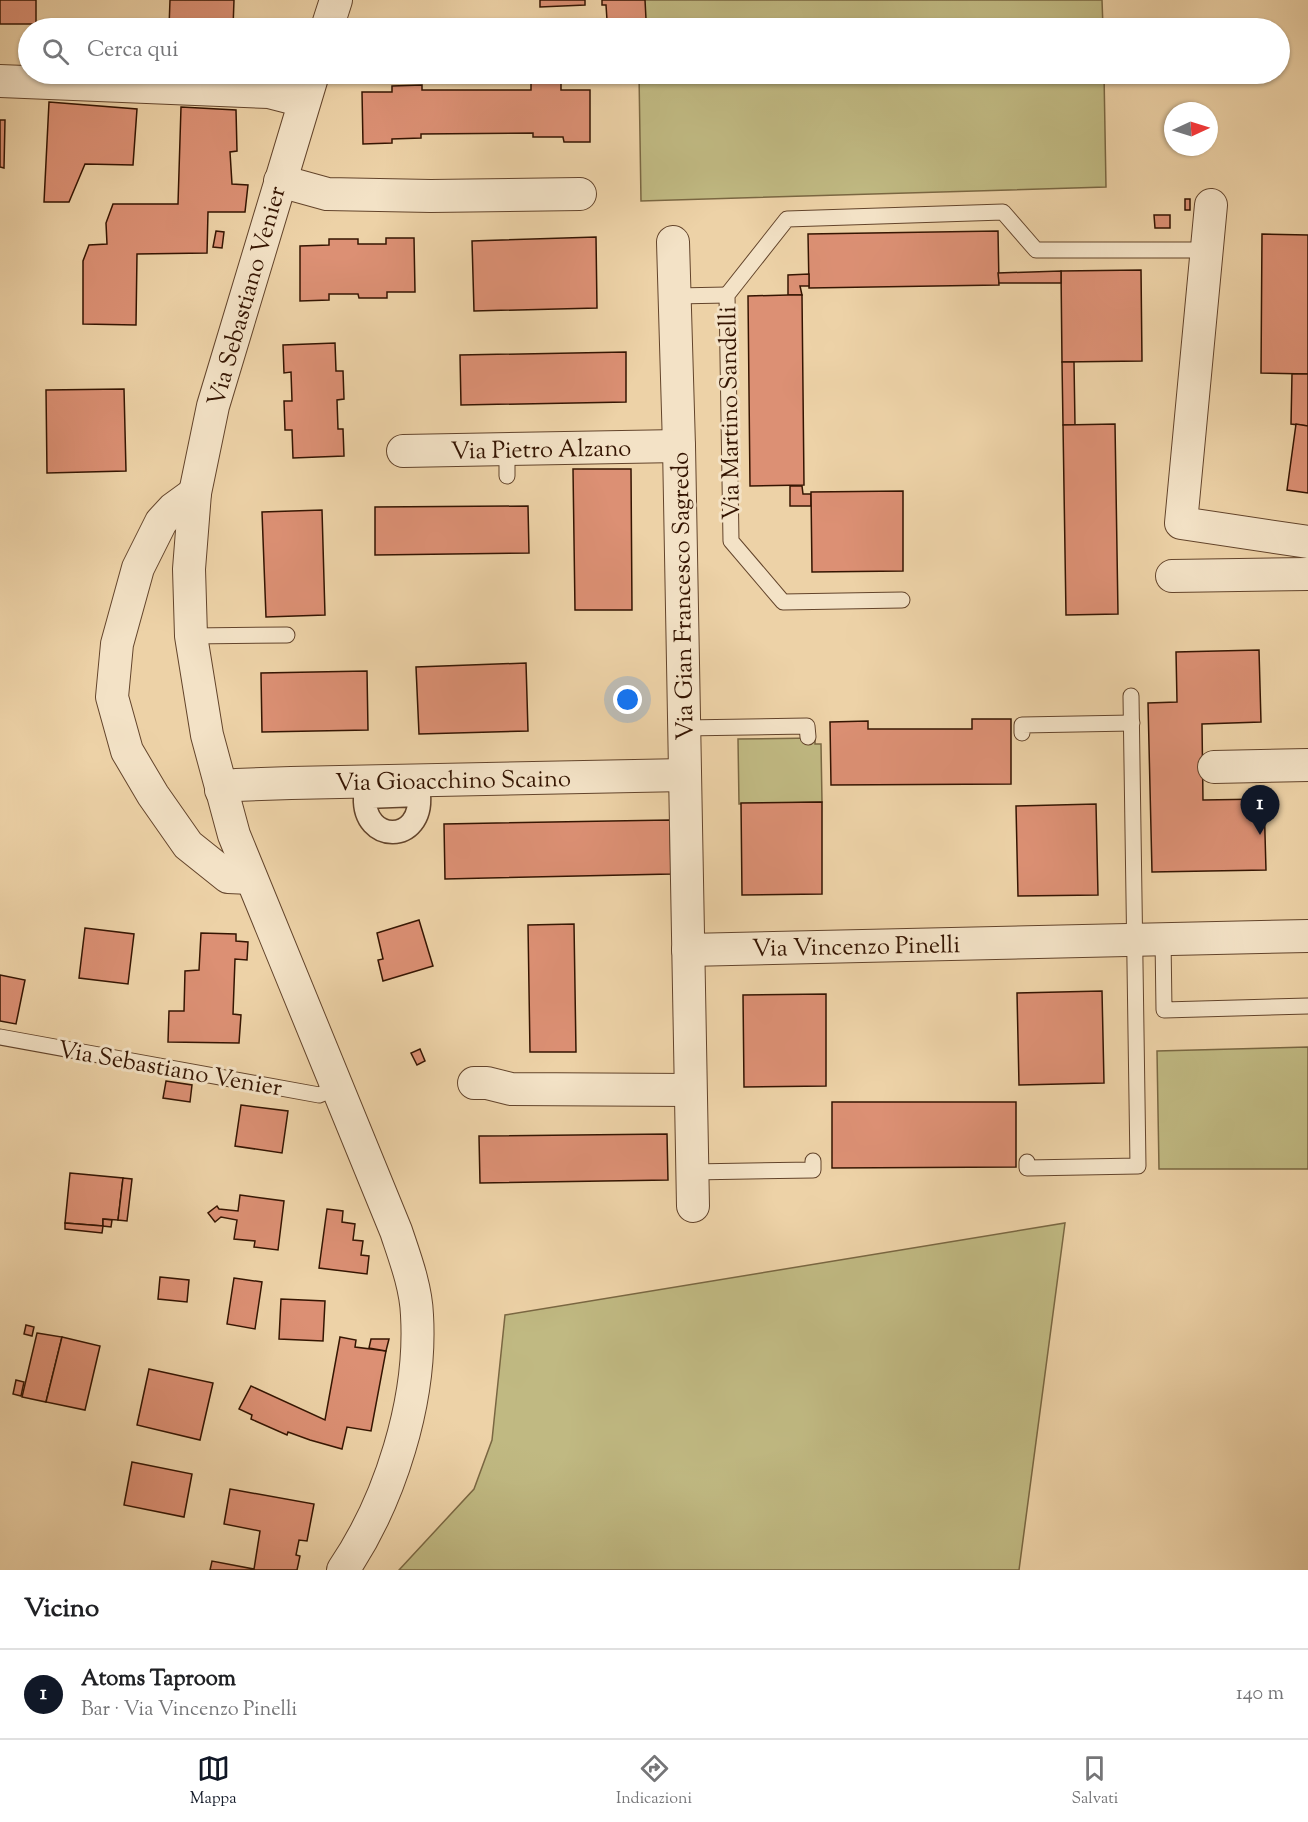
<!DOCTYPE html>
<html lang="it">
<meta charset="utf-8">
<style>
body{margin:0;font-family:"Sorts Mill Goudy",serif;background:#f2f2f2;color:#202124}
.compass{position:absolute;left:1164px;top:102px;width:54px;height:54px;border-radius:50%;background:#fff;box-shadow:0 2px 4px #0004;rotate:86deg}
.you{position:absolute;left:628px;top:700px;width:21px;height:21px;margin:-15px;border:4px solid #fff;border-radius:50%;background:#1a73e8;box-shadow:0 0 0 9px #1a73e833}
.badge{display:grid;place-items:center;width:39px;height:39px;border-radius:50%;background:#111827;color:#fff;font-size:20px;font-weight:700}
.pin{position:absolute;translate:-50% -50px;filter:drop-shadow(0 2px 3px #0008)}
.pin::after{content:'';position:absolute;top:32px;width:21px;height:18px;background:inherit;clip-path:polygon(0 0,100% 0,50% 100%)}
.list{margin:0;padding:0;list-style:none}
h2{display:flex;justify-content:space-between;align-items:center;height:78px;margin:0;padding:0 24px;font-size:26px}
h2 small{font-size:20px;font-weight:400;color:#757577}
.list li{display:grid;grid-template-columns:39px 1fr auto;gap:18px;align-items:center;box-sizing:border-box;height:90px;padding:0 24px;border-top:2px solid #e0e0e0}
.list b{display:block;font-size:22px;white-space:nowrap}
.list p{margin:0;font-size:20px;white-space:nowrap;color:#757577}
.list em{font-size:20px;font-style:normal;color:#757577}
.icon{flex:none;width:33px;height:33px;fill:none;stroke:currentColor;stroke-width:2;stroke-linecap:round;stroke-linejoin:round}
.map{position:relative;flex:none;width:1308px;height:1570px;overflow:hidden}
.search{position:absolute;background:#fff;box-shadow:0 2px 4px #0004;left:18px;right:18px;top:18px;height:66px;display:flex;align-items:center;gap:15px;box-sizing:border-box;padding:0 21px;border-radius:33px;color:#757577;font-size:22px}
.sheet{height:168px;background:#fff}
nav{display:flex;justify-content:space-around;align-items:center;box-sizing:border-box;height:84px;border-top:2px solid #e0e0e0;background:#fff;font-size:16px;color:#757577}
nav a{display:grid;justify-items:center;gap:3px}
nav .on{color:#111827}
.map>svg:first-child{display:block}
.green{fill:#c0b982;stroke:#7a6742;stroke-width:1.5}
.building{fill:#dc9074;stroke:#351502;stroke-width:1.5}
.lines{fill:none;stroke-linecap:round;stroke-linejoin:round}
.service-casing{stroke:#63442b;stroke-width:17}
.pedestrian-casing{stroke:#63442b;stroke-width:25}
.minor-casing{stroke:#63442b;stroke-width:34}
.service{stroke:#f3e2c6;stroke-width:15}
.pedestrian{stroke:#f3e2c6;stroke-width:22}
.minor{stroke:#f3e2c6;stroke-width:32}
.labels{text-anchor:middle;stroke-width:6;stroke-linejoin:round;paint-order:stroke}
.street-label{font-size:24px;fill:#351502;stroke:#f3e2c6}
</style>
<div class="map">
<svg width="1308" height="1570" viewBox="0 0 1308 1570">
<rect width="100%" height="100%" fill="#edd2a7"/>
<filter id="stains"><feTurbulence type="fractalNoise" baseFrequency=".00333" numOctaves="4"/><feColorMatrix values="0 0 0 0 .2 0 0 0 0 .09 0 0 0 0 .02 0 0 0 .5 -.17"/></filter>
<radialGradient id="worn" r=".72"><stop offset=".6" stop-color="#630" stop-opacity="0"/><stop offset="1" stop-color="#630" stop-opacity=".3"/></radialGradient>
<!-- green -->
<g class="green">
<polygon points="637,0 1102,0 1103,28 638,28"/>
<polygon points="639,74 1104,74 1106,187 641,201"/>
<polygon points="815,738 815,744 821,744 822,802 739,804 738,739"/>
<polygon points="1308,1047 1308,1169 1159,1169 1157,1051"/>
<polygon points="1065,1223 1019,1570 399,1570 474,1489 492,1440 505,1315"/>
</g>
<!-- building -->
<g class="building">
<rect x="0" y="0" width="36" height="24"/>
<polygon points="170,0 234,0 233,28 169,28"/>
<polygon points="540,0 585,0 585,5 540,7"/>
<polygon points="602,0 645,0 646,19 607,20 606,5 602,5"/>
<polygon points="531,83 561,83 561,90 590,90 590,142 564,142 563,137 533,137 533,133 421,134 421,138 392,139 392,143 363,144 362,92 392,92 392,86 422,85 422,90 531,90"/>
<polygon points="49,102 137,109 133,165 85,164 69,202 44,202"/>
<polygon points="181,107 236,110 237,151 230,152 232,184 248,185 245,212 208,212 207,253 137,254 136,325 83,324 83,261 89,245 107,244 106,223 113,204 178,204"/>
<polygon points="0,120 5,120 4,168 0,167"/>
<rect x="1185" y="199" width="5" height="11"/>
<polygon points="1154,215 1170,215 1170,228 1155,228"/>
<polygon points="216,231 224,232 222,248 213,247"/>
<polygon points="998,231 999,285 809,288 808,234"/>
<polygon points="1262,234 1308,235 1308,374 1261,373"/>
<polygon points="596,237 597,308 474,311 472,241"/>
<polygon points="386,238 414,238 415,292 387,292 387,298 359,298 358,294 329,294 329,300 300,301 300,246 329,245 329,239 358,239 358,244 386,244"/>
<polygon points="1141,270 1142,361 1062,362 1061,271"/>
<polygon points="1061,271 1061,283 999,283 998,273"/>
<polygon points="809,274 809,286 800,286 802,295 788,295 788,275"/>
<polygon points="788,295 802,295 804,485 750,486 748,296"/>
<polygon points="335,343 336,371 343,371 344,399 337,400 338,429 343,429 344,456 293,458 292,430 285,430 284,401 292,401 291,372 284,373 283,345"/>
<polygon points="626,352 626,402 461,405 460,355"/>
<polygon points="1062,362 1074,362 1075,425 1063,425"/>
<polygon points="1292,374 1308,374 1308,426 1291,424"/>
<polygon points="124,389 126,471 47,473 46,390"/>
<polygon points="1115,424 1118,614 1066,615 1063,425"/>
<polygon points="1296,424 1308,426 1308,493 1287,490"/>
<polygon points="573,469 631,469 632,610 575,610"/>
<polygon points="790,486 802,486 803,494 811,494 811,506 790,506"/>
<polygon points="903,491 903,571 812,572 811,492"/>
<polygon points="528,506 529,553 375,555 375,507"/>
<polygon points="322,510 325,615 266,617 262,512"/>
<polygon points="1259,650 1261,722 1202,724 1203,800 1264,799 1266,870 1152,872 1148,703 1177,702 1176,652"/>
<polygon points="526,663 528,731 419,734 416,667"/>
<polygon points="367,671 368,730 262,732 261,673"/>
<polygon points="972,719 1011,719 1011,784 831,785 830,722 868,721 868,729 972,729"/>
<polygon points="822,802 822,894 742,895 741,803"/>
<polygon points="1096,804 1098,895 1018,896 1016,806"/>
<polygon points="670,820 671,874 445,879 444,824"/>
<polygon points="419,920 433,966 383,981 378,960 383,959 377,933"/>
<polygon points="574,924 576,1052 530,1052 528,925"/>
<polygon points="85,928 134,934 128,984 79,978"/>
<polygon points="201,933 236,934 236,941 248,942 247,960 235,959 233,1014 241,1015 239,1043 168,1042 169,1011 184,1011 185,971 199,970"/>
<polygon points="0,975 25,980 16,1024 0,1021"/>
<polygon points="1102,991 1104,1083 1019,1085 1017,993"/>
<polygon points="826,994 826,1086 744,1087 743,995"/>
<polygon points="420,1049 425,1061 417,1065 411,1053"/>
<polygon points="166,1081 192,1085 190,1102 163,1098"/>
<polygon points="832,1102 1016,1102 1016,1167 832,1168"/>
<polygon points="241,1105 288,1111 282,1153 235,1146"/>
<polygon points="667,1134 668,1180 480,1183 479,1136"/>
<polygon points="70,1173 123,1178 118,1220 103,1219 103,1226 65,1223"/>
<polygon points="123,1178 132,1179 127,1221 118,1220"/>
<polygon points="240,1195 284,1201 278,1250 254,1247 255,1241 234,1239 237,1220 221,1217 215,1222 208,1213 217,1206 219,1209 238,1211"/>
<polygon points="327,1209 343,1211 342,1222 355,1224 353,1240 363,1241 361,1255 369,1256 367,1274 319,1268"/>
<polygon points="103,1219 112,1220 111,1227 103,1226"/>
<polygon points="65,1223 103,1226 102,1233 65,1229"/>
<polygon points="160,1277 189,1280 187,1302 158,1299"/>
<polygon points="234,1278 262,1282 255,1329 227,1324"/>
<polygon points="281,1299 325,1301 323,1341 279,1339"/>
<polygon points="26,1325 34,1327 32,1336 24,1334"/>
<polygon points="37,1333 62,1337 46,1402 22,1397"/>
<polygon points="62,1337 100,1346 85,1410 46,1402"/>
<polygon points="340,1337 356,1340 355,1347 386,1351 371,1431 347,1427 342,1449 310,1440 288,1432 287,1435 251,1419 252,1415 239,1409 251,1386 325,1420"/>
<polygon points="371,1339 389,1339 386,1351 369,1348"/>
<polygon points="149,1369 213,1383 200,1440 137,1425"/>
<polygon points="16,1380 24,1382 21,1396 13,1394"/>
<polygon points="132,1462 192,1474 184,1517 124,1505"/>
<polygon points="230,1489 314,1504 307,1541 299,1540 296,1555 300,1556 297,1570 210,1570 212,1561 254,1569 260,1531 224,1524"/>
</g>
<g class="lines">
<defs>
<g id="service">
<polyline points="676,296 727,295"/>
<polyline points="507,449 507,476"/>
<polyline points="902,600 783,602 731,541 727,295 787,219 1003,212 1036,250 1207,250"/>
<polyline points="191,636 287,635"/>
<polyline points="684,728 807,726 808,737"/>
<polyline points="1022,733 1022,725 1132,723"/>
<polyline points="1163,939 1164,1010 1308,1006"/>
<polyline points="0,1037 319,1095 339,1087"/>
<polyline points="1027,1162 1027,1168 1138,1166 1131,696"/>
<polyline points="692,1172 813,1170 813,1161"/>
</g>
<path id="pedestrian" d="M419,795C423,844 363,844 365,797Z"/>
<g id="minor">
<polyline points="327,28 336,0"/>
<path d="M313,74L213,406L195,493L189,569L191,636L207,735L234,835L396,1231C405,1258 416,1287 417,1315C422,1400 390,1501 343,1570"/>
<polyline points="0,81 269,92 304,101"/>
<polyline points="280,181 327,194 431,196 580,194"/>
<polyline points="1211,205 1181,523 1308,542"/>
<polyline points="673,242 679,446 693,1206"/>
<polyline points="403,451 679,446"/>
<polyline points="195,493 173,509 161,522 138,568 117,644 112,697 127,751 153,795 188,845 228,877 251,878"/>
<polyline points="1172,576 1308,574"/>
<polyline points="1214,767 1308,765"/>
<polyline points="221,790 236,785 291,783 685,775"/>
<polyline points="688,950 1308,936"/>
<polyline points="474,1083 487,1083 511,1089 690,1090"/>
</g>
</defs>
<!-- service casing -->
<use href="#service" class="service-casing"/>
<!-- pedestrian casing -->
<use href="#pedestrian" class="pedestrian-casing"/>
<!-- minor casing -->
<use href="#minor" class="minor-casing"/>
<!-- service -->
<use href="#service" class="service"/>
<!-- pedestrian -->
<use href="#pedestrian" class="pedestrian"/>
<!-- minor -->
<use href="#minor" class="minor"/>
</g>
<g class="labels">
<!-- street labels -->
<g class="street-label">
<text transform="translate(246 296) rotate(-74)" y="8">Via Sebastiano Venier</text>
<text transform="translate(729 413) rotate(-91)" y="8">Via Martino Sandelli</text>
<text transform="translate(541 449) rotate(-1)" y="8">Via Pietro Alzano</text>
<text transform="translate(682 596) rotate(-91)" y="8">Via Gian Francesco Sagredo</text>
<text transform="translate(453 780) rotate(-1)" y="8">Via Gioacchino Scaino</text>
<text transform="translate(856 946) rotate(-1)" y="8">Via Vincenzo Pinelli</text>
<text transform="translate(170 1068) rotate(10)" y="8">Via Sebastiano Venier</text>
</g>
</g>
<rect width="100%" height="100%" filter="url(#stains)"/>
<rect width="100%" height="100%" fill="url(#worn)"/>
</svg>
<svg class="compass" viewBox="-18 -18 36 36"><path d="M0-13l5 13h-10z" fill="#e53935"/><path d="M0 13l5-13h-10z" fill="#757577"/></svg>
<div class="you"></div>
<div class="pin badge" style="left:1260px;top:835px">1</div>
<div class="search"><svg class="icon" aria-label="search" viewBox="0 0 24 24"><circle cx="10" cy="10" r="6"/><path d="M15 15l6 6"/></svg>Cerca qui</div>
</div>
<section class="sheet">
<h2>Vicino<small></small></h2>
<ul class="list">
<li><span class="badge">1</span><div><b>Atoms Taproom</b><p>Bar · Via Vincenzo Pinelli</p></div><em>140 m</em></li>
</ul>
</section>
<nav>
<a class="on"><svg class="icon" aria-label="map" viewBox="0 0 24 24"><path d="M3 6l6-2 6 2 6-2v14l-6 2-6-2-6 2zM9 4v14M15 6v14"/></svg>Mappa</a>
<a><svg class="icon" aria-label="directions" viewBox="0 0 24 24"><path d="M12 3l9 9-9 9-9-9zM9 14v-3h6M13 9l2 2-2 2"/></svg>Indicazioni</a>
<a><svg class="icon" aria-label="saved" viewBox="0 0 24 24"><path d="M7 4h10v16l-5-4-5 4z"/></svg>Salvati</a>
</nav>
